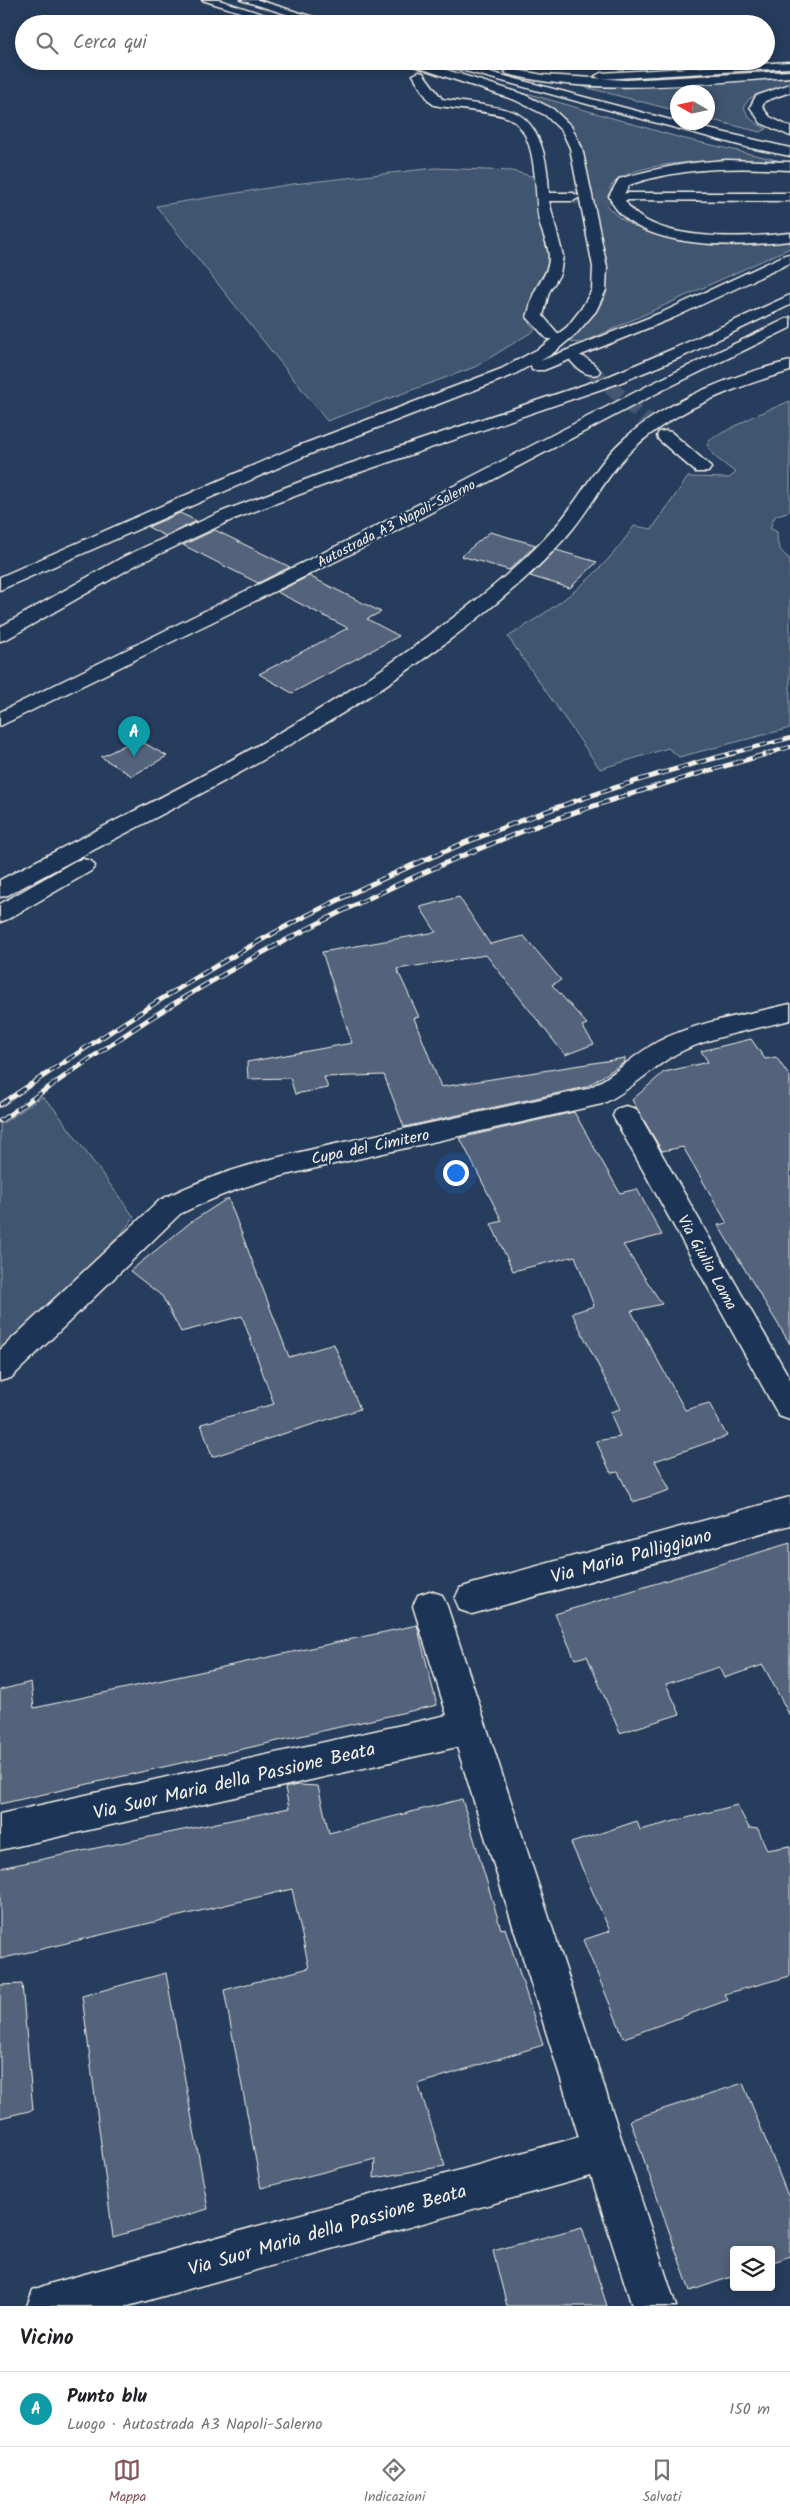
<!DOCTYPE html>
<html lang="it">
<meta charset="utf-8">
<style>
body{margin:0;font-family:Kalam,sans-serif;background:#f6f6f6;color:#202124}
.controls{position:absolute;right:15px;bottom:15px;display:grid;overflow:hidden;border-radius:5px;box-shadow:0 2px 12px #0003}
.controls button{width:45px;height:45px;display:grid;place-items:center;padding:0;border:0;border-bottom:1px solid #e0e0e0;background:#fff;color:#202124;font:25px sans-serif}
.compass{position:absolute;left:670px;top:85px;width:45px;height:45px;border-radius:50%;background:#fff;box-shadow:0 2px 12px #0003;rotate:279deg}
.you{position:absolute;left:455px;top:1172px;width:18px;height:18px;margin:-12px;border:4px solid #fff;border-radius:50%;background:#1a73e8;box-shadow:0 0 0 8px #1a73e833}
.badge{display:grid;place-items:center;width:32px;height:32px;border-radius:50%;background:#84575d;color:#fff;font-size:16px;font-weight:700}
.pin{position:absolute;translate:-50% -41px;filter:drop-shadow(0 1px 2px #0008)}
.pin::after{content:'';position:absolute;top:26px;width:18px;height:15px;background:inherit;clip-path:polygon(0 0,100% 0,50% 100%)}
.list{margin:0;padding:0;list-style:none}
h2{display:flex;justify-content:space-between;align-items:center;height:65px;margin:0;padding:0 20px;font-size:21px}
h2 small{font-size:16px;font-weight:400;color:#757577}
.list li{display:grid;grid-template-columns:32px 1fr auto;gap:15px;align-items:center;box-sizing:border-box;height:75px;padding:0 20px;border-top:1px solid #e0e0e0}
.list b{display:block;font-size:19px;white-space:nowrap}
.list p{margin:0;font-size:16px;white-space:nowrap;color:#757577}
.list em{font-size:16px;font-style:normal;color:#757577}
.icon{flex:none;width:28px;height:28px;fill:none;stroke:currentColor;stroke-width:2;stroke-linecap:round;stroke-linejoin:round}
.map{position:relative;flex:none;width:790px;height:2306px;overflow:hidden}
.search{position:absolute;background:#fff;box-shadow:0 2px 12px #0003;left:15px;right:15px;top:15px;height:55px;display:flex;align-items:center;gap:12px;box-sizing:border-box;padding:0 18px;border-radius:28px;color:#757577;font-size:19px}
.sheet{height:140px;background:#fff}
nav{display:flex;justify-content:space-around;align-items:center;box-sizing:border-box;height:70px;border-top:1px solid #e0e0e0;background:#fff;font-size:14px;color:#757577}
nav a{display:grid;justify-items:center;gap:2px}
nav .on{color:#84575d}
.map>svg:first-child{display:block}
.green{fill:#40546f;stroke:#9aa2ac}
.building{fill:#52647b;stroke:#f4f1e8}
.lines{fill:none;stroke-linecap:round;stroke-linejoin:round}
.street-tunnel{stroke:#455872;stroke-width:15;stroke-dasharray:15 8;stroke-linecap:butt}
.street-casing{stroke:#f4f1e8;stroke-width:3}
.secondary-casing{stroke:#f4f1e8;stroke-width:3}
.highway-casing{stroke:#f4f1e8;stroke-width:3}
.street{fill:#1d3557;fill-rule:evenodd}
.secondary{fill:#1d3557;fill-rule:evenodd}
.highway{fill:#1d3557;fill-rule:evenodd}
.rail-far1-casing{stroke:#f4f1e8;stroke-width:4}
.rail-casing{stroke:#f4f1e8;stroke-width:5}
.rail-far1{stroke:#1d3557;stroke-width:2.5;stroke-dasharray:8;stroke-linecap:butt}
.rail{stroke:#1d3557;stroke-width:3;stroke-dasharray:10;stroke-linecap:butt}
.labels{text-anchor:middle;stroke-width:4;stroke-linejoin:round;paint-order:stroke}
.far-street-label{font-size:14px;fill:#f4f1e8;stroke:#1d3557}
.street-label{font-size:16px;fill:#f4f1e8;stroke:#1d3557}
.near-street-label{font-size:19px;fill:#f4f1e8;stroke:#1d3557}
</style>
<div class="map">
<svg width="790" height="2306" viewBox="0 0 790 2306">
<rect width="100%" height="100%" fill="#263d5d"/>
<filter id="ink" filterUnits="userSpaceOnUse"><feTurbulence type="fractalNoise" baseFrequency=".02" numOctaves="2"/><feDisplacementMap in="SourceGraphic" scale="10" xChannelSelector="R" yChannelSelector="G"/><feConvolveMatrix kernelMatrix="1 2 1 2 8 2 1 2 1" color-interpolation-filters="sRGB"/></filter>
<g filter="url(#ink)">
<!-- green -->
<g class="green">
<path d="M790,77V85L750,98L744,106C747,119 755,123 767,129L760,132L708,119V92H678L677,111L573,84Z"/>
<path d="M530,94L681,138L790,163C751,162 639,154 612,185C608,190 606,196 604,202C640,252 735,241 790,241V248L582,343L570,342L595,313L606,295L607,262L587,182L582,145L563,119L544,104L525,95Z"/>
<polygon points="435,168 512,171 535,177 538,219 552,259 535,288 527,320 535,330 475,367 327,421 156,206 293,184"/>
<path d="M790,401V511L775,516L770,528L777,532C777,546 779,551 790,559V728L679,757L668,748L600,769L508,637C561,603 598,579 634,526L652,529L688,477L729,478L736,473L714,456L707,445L711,439L752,417Z"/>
<polygon points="42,1097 53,1107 134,1217 122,1233 0,1356 0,1125"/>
</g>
<!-- building -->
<g class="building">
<polygon points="180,513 197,521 165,536 148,527"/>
<polygon points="215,530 290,567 258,583 183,545"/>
<polygon points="490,532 501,535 536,545 509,570 461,556"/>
<polygon points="556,550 597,562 570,588 530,576"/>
<polygon points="309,576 381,612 367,619 399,636 292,693 259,674 348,628 277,592"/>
<polygon points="137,739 167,756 132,776 101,757"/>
<polygon points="459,897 490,944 524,936 561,980 552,985 587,1024 582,1026 594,1044 565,1055 486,955 397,969 419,1017 414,1018 441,1087 625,1058 625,1062 586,1087 404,1127 384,1075 324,1077 328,1088 295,1094 290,1078 248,1079 247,1062 352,1043 322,952 436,932 420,907"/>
<polygon points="751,1039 765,1059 776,1057 790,1077 790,1344 718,1225 727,1223 683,1147 662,1151 632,1100 664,1072 708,1062 701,1051"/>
<polygon points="574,1112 620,1193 637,1189 662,1235 623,1245 662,1304 631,1311 685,1410 709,1403 727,1436 655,1461 670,1490 633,1502 618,1472 611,1473 596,1441 620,1437 610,1412 620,1409 572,1313 594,1306 575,1256 513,1271 491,1224 502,1221 460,1138"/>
<polygon points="228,1198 289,1357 334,1344 360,1409 212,1457 201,1424 274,1404 242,1316 181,1332 162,1296 130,1271 191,1222"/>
<polygon points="790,1543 790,1716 763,1665 724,1678 719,1667 666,1684 680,1714 620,1733 587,1656 575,1659 555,1614"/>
<polygon points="417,1625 437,1705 0,1804 0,1690 31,1682 34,1708"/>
<polygon points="297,1785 318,1786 329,1833 462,1799 501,1929 505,1928 543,2045 418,2084 445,2166 374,2178 375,2159 261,2188 224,1990 309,1968 292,1889 0,1959 0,1868 289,1808 285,1788"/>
<polygon points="737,1805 749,1828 758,1829 767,1850 790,1846 790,1976 725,1994 728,2000 624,2038 583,1940 610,1931 571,1843 637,1821 640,1830"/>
<polygon points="166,1973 208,2209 113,2237 82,1996"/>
<polygon points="22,1984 33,2110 0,2118 0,1985"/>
<polygon points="743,2083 790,2201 790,2256 771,2263 771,2250 734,2250 734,2276 690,2291 630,2120"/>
<polygon points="582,2227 607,2306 507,2306 493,2251"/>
</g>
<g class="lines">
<!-- street-tunnel -->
<g class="street-tunnel">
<polyline points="573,197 627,197"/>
<polyline points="552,336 578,360"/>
<polyline points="592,371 665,436"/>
</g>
<defs>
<g id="street">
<polygon points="790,62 790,68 601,79 595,76 601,73"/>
<path d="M419,72L423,73L442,99C458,102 505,106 518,114C543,129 548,166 549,193H573L580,197L573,201H549L563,256L560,274L549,292L543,316L560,336L557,339H547L527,317C530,309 531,299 535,291C541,280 549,271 549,257C549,245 541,232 539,220C534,192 539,133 509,118C494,111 453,109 434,105L429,101L413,75Z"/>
<polygon points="627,193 790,193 790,201 622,200 620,197 622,194"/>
<path d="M578,355C586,357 595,364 600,371L598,374C587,377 577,369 570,360L572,357Z"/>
<polygon points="665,431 671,432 708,464 711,468 708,472 696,472 659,440 657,436 659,432"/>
<path d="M790,1004V1020C752,1030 711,1036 676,1054C650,1069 630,1091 602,1104L290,1174C252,1183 216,1196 180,1214L11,1378L0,1381V1350L160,1200C226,1166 296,1153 367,1137C440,1121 513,1105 587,1089C613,1077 632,1056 657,1042C697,1021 746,1015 790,1004Z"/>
<polygon points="626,1106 636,1109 790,1379 790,1420 779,1416 613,1116 616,1109"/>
<polygon points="790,1497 790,1525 472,1614 460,1610 455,1599 460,1588 472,1584"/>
<polygon points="430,1591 442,1595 447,1606 676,2306 632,2306 591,2176 128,2306 27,2306 33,2290 49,2284 579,2137 457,1747 0,1850 0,1814 447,1715 413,1606 418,1595"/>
</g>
<g id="secondary">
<polygon points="202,0 219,0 268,16 263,19"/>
<polygon points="241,0 258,0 336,24 318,24"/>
<polygon points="428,61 448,61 678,122 790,148 790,156 746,147"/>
</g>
<g id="highway">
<polygon points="399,61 418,61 523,94 553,109 571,126 582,148 607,267 606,290 596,311 577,333 552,354 540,361 663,312 785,255 790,254 790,263 673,318 544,370 532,370 531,365 513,375 305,456 0,590 0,577 293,448 501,369 540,348 567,327 581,309 592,290 593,267 570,148 562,131 545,115 515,100"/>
<path d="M511,69L543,75L626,80L790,71V77C697,83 599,97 507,74L505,72Z"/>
<polygon points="790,84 790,92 765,101 762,107 770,117 790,127 790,136 761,123 750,107 756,96"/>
<path d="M727,160L790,162V170C735,167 682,167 629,185L623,196C642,245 748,238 790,233V241C741,247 631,252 609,196L619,179C655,168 689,162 727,160Z"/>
<polygon points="790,295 790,305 686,355 619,383 343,478 234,519 136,565 7,639 0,641 0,627 123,557 221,512 331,470 607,377 675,348"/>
<polygon points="790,317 790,328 665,389 375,542 0,726 0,712 361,534 653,383"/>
<path d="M790,361V371C737,386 677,409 636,446C607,472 592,508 566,537C529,579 484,614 440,647C306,747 155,816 8,895L0,897V880C145,804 294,736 426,638C472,604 520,568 557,525C581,497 597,462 625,438C670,399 733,375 790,361Z"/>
<polygon points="83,859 91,861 95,866 91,871 8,919 0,922 0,904 75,861"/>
</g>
</defs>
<!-- street casing -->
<use href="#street" class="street-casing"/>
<!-- secondary casing -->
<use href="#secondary" class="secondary-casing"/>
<!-- highway casing -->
<use href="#highway" class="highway-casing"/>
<!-- street -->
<use href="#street" class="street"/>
<!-- secondary -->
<use href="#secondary" class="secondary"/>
<!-- highway -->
<use href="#highway" class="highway"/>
<defs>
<g id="rail-far1">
<polyline points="729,754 790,738"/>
<polyline points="766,754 790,747"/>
</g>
<g id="rail">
<path d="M0,1105C100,1038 201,970 308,915C443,846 587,791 734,753"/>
<path d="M0,1121C49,1088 97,1053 146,1021C255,952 383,887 503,839C590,804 680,779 770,753"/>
</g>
</defs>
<!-- rail-far1 casing -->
<use href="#rail-far1" class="rail-far1-casing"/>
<!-- rail casing -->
<use href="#rail" class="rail-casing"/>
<!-- rail-far1 -->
<use href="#rail-far1" class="rail-far1"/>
<!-- rail -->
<use href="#rail" class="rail"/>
</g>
</g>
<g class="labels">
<!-- far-street labels -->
<g class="far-street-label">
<text transform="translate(396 523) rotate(-27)" y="5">Autostrada A3 Napoli-Salerno</text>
</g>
<!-- street labels -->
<g class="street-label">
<text transform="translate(370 1146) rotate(-12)" y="6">Cupa del Cimitero</text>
<text transform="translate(708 1262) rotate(61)" y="6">Via Giulia Lama</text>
</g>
<!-- near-street labels -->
<g class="near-street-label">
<text transform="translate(631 1555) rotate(-15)" y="7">Via Maria Palliggiano</text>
<text transform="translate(234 1780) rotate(-13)" y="7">Via Suor Maria della Passione Beata</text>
<text transform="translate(327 2229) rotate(-16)" y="7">Via Suor Maria della Passione Beata</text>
</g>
</g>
</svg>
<div class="controls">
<button><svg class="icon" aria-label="layers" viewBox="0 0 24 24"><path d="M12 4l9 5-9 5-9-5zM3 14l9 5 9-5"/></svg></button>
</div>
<svg class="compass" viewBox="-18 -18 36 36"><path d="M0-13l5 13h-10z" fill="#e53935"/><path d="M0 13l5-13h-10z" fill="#757577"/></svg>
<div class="you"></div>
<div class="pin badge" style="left:134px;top:757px;background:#0f9aa8">A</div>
<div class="search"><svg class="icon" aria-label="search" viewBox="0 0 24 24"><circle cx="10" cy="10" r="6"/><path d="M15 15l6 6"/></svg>Cerca qui</div>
</div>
<section class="sheet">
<h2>Vicino<small></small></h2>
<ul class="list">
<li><span class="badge" style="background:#0f9aa8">A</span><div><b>Punto blu</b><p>Luogo · Autostrada A3 Napoli-Salerno</p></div><em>150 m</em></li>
</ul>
</section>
<nav>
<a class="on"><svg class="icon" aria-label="map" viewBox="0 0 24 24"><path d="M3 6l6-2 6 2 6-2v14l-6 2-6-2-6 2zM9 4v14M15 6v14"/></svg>Mappa</a>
<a><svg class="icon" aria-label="directions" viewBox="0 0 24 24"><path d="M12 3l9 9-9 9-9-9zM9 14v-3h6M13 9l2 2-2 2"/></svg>Indicazioni</a>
<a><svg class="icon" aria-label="saved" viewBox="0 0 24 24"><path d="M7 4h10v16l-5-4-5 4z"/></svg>Salvati</a>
</nav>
